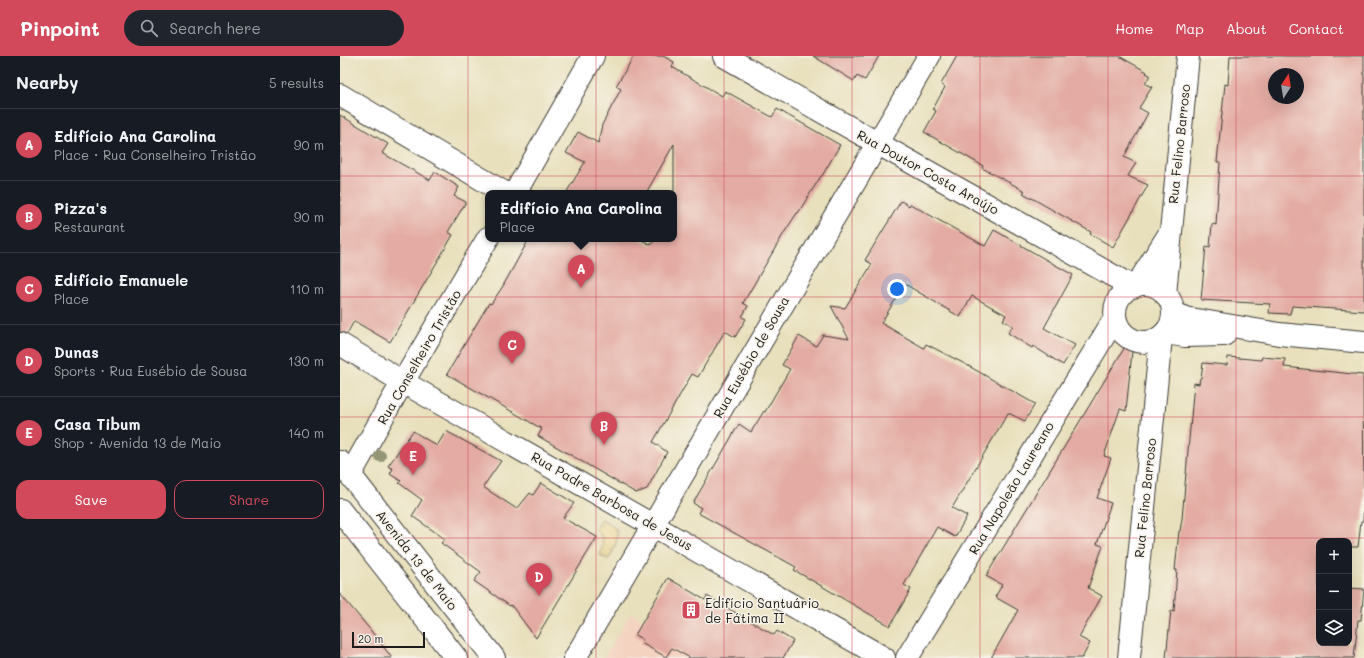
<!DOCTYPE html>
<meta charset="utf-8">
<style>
body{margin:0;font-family:Mali,sans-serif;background:#20242c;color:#f1f3f6}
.controls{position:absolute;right:12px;bottom:12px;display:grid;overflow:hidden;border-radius:8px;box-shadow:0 4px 16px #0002}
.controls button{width:36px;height:36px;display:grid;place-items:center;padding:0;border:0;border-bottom:1px solid #363941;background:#171b24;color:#f1f3f6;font:20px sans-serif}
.compass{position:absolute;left:928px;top:12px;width:36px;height:36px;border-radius:50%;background:#171b24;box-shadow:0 4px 16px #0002;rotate:12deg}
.scale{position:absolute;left:12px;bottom:10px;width:73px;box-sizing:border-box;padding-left:4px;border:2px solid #1c1c1c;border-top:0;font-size:11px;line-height:14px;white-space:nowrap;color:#1c1c1c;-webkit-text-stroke:3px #f7f3e8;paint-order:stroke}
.you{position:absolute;left:557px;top:233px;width:14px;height:14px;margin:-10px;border:3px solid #fff;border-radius:50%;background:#1a73e8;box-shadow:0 0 0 6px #1a73e833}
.badge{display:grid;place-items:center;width:26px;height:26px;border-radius:50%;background:#d1495b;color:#fff;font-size:13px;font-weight:700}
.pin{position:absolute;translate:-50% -33px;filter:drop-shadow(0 1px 2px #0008)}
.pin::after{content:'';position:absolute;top:21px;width:14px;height:12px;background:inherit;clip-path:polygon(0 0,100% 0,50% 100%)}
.popup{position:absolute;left:145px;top:134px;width:192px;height:52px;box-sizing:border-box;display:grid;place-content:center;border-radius:8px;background:#171b24;filter:drop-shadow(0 1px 3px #0005);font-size:13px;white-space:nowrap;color:#9ea1a6}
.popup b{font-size:15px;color:#f1f3f6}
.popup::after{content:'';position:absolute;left:50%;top:100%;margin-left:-8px;border:8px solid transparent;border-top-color:#171b24}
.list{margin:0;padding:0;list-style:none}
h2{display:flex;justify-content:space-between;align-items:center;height:52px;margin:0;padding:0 16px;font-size:17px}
h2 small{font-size:13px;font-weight:400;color:#9ea1a6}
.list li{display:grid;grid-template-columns:26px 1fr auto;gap:12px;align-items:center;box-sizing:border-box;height:72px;padding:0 16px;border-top:1px solid #363941}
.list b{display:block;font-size:15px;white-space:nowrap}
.list p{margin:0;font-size:13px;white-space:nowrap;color:#9ea1a6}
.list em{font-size:13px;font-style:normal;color:#9ea1a6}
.actions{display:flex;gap:8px;padding:12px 16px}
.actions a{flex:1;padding:9px 0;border:1px solid #d1495b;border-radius:12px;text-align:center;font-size:14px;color:#d1495b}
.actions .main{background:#d1495b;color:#fff}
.icon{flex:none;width:22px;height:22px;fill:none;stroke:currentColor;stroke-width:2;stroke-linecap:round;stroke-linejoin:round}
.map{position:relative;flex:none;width:1024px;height:602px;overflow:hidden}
header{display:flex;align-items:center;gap:24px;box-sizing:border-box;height:56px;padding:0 20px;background:#d1495b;color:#fff}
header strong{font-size:19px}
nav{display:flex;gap:22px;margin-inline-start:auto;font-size:14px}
.search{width:280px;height:36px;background:#20242c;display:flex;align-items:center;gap:10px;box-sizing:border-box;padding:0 14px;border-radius:22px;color:#9ea1a6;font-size:15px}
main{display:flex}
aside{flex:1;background:#171b24}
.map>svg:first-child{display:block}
.built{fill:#f5d3c1}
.sand{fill:url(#sand-dots);stroke:#857b5d}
.building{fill:#e3aba3;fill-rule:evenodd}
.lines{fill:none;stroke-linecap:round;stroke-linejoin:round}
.minor-casing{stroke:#3b3934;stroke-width:24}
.major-casing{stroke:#3b3934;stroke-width:24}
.minor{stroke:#fff;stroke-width:22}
.major{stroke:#fff;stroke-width:22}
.tree{fill:#939574}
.grid{fill:none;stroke:#d1495b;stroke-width:1;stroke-opacity:0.55}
.labels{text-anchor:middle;stroke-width:3;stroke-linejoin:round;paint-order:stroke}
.street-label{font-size:13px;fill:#1c1c1c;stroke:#f7f3e8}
.poi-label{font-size:13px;fill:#1c1c1c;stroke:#f7f3e8;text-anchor:start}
</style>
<header>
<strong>Pinpoint</strong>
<div class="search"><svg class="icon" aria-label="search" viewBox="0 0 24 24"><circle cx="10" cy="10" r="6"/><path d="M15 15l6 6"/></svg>Search here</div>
<nav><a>Home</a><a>Map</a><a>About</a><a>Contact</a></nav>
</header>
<main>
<aside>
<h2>Nearby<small>5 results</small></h2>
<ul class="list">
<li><span class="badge">A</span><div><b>Edifício Ana Carolina</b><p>Place · Rua Conselheiro Tristão</p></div><em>90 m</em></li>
<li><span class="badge">B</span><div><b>Pizza's</b><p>Restaurant</p></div><em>90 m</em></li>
<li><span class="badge">C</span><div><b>Edifício Emanuele</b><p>Place</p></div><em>110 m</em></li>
<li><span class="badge">D</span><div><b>Dunas</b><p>Sports · Rua Eusébio de Sousa</p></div><em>130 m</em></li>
<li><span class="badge">E</span><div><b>Casa Tibum</b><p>Shop · Avenida 13 de Maio</p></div><em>140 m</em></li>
</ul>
<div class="actions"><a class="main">Save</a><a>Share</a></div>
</aside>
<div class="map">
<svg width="1024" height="602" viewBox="0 0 1024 602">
<defs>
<pattern id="sand-dots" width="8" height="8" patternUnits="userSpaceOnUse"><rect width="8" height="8" fill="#eeda9e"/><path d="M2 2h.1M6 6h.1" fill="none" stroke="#ccba88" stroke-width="1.8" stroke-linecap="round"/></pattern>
</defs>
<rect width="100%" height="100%" fill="#f7f3e8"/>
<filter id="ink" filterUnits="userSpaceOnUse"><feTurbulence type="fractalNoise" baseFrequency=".025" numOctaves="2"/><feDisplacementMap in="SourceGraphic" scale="8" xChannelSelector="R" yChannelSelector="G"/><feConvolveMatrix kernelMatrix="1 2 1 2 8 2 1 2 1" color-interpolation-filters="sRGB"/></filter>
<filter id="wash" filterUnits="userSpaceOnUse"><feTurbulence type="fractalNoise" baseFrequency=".012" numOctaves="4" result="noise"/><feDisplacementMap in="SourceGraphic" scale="16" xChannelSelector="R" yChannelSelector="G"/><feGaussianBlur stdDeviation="0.9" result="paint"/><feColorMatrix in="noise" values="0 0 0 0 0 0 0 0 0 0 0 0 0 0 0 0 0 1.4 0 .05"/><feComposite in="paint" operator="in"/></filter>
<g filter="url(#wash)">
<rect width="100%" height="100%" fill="#e8e0bc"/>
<!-- built -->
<polygon class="built" points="291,557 341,587 337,594 350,602 264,602"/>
<!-- sand -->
<path class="sand" d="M261,463C274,470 281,473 275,489C273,494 272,499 268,503L260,499C265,490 263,479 255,473Z"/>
<g id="blocks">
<!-- building -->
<g class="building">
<polygon points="294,0 323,0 334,6 332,11 382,40 385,35 432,61 437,53 500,89 482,120 481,120 458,157 457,157 444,177 403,247 408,250 402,261 406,263 395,281 385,275 358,321 352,318 313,386 327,396 307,433 296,437 198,380 202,373 107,318 149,247 151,248 163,230 189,183 300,183 311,189 315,183 334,183 334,88 306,137 226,137 245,106 226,97 238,76 258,87 262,69 281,33 276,30"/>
<polygon points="473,0 539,0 525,24 517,20 514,25"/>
<polygon points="617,0 779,0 807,16 806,17 810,19 805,28 812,31 799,52 808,57 784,101 796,107 788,120 808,129 773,191 750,178 751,176 683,137 685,135 642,112 643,110 584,76 596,55 593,53 605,31 601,28"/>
<path d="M890,0H1024V255L952,250L950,258L929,257L930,248L861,244L866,190L870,191L872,168L876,169L880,106H877L885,28L888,29ZM934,18H958V42H934Z"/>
<polygon points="0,59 48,88 42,97 90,124 95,116 119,131 114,140 126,146 108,176 113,179 50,286 14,265 7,278 0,276"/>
<polygon points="561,145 569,150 570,148 645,190 654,174 733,219 704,272 735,289 723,309 693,290 692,292 668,277 673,270 663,264 666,259 632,240 620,261 565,228 541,267 584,292 586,288 625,308 695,348 685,365 668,357 612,452 627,460 615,481 597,471 564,529 571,533 550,570 454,514 456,511 358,457 361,452 353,447 399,368 411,376 424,355 425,356 450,313 442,309 459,280 476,290 483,279 509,283 491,250 505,252 532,208 525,204"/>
<polygon points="794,276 786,355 780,353 764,400 771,402 757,442 771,447 757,488 763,490 748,532 762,540 739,581 750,587 742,602 651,602 678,554 655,541 662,529 646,520"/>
<polygon points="888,301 921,304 922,301 945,303 944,311 1023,319 1024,446 1023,465 1021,465 1018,491 1009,491 1009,485 979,485 979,587 1009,587 1009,532 1024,533 1021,564 1018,564 1014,602 826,602 831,554 834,555 837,514 835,514 839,475 840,475 842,463 854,327 859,328 860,322 861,322 863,307 887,309"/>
<polygon points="73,375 97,390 106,375 161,405 143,431 177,453 190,437 193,439 201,427 234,447 223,462 257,481 196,582 171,549 170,550 134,525 141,516 101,487 105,483 72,460 82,444 59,427 61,425 50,418 53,413 48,410"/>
<polygon points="328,522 365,544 367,540 434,579 437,575 453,585 443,602 350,602 332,592 326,601 301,587 303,584 295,579"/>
<polygon points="0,538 28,571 52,602 0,602"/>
</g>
</g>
</g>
<g filter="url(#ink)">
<use href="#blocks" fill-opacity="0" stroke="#3b3934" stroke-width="1"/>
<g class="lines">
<defs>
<g id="minor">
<polyline points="384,0 537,87 793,231"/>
<polyline points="0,39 165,137"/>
<polyline points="175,137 253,0"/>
<circle cx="804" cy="257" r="29"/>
<polyline points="797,229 828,180"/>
<polyline points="825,238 848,0"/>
<polyline points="833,256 845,262 939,278 1024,286"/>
<polyline points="825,277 845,280 884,279"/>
<polyline points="0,288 63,326 544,602"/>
<polyline points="10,419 54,341 148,182"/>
<polyline points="235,602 589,0"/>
<polyline points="567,602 775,262"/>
<polyline points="789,602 821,281"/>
</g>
<g id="major">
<polyline points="0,406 154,602"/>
<polyline points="0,454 116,602"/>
</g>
</defs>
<!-- minor casing -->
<use href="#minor" class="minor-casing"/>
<!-- major casing -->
<use href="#major" class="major-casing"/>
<!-- minor -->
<use href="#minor" class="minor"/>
<!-- major -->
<use href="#major" class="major"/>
</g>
<!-- trees -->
<circle class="tree" cx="40" cy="400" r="6"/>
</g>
<!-- grid -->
<path class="grid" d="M128,0V602M256,0V602M384,0V602M512,0V602M640,0V602M768,0V602M896,0V602M0,120H1024M0,241H1024M0,361H1024M0,482H1024"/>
<!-- icons -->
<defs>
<symbol id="building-square" viewBox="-11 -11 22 22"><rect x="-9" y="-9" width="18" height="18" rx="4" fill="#d1495b" stroke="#f7f3e8"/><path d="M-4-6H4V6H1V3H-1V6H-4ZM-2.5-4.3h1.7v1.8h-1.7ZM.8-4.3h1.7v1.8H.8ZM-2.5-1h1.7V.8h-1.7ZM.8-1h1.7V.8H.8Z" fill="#fff"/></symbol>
</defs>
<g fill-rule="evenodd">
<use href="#building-square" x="340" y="543" width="22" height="22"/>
</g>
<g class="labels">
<!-- street labels -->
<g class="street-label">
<text transform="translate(839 88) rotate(-84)" y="5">Rua Felino Barroso</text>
<text transform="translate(588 116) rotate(29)" y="5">Rua Doutor Costa Araújo</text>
<text transform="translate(79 301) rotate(-60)" y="5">Rua Conselheiro Tristão</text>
<text transform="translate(411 301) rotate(-60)" y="5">Rua Eusébio de Sousa</text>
<text transform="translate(671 432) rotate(-59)" y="5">Rua Napoleão Laureano</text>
<text transform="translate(805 442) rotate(-84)" y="5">Rua Felino Barroso</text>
<text transform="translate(272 445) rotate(30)" y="5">Rua Padre Barbosa de Jesus</text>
<text transform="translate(77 504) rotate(52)" y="5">Avenida 13 de Maio</text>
</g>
<!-- poi labels -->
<g class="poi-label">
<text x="365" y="552">Edifício Santuário<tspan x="365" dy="15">de Fátima II</tspan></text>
</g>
</g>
</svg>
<div class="controls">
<button>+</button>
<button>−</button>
<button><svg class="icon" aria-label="layers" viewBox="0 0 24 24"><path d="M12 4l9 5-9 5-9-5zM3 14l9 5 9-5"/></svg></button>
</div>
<svg class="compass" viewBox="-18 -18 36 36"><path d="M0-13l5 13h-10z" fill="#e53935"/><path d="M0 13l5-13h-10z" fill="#9ea1a6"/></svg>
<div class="scale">20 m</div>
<div class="you"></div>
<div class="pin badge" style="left:241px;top:232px">A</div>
<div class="popup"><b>Edifício Ana Carolina</b>Place</div>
<div class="pin badge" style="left:264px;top:389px">B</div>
<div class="pin badge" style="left:172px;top:308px">C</div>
<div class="pin badge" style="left:199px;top:540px">D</div>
<div class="pin badge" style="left:73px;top:419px">E</div>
</div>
</main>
